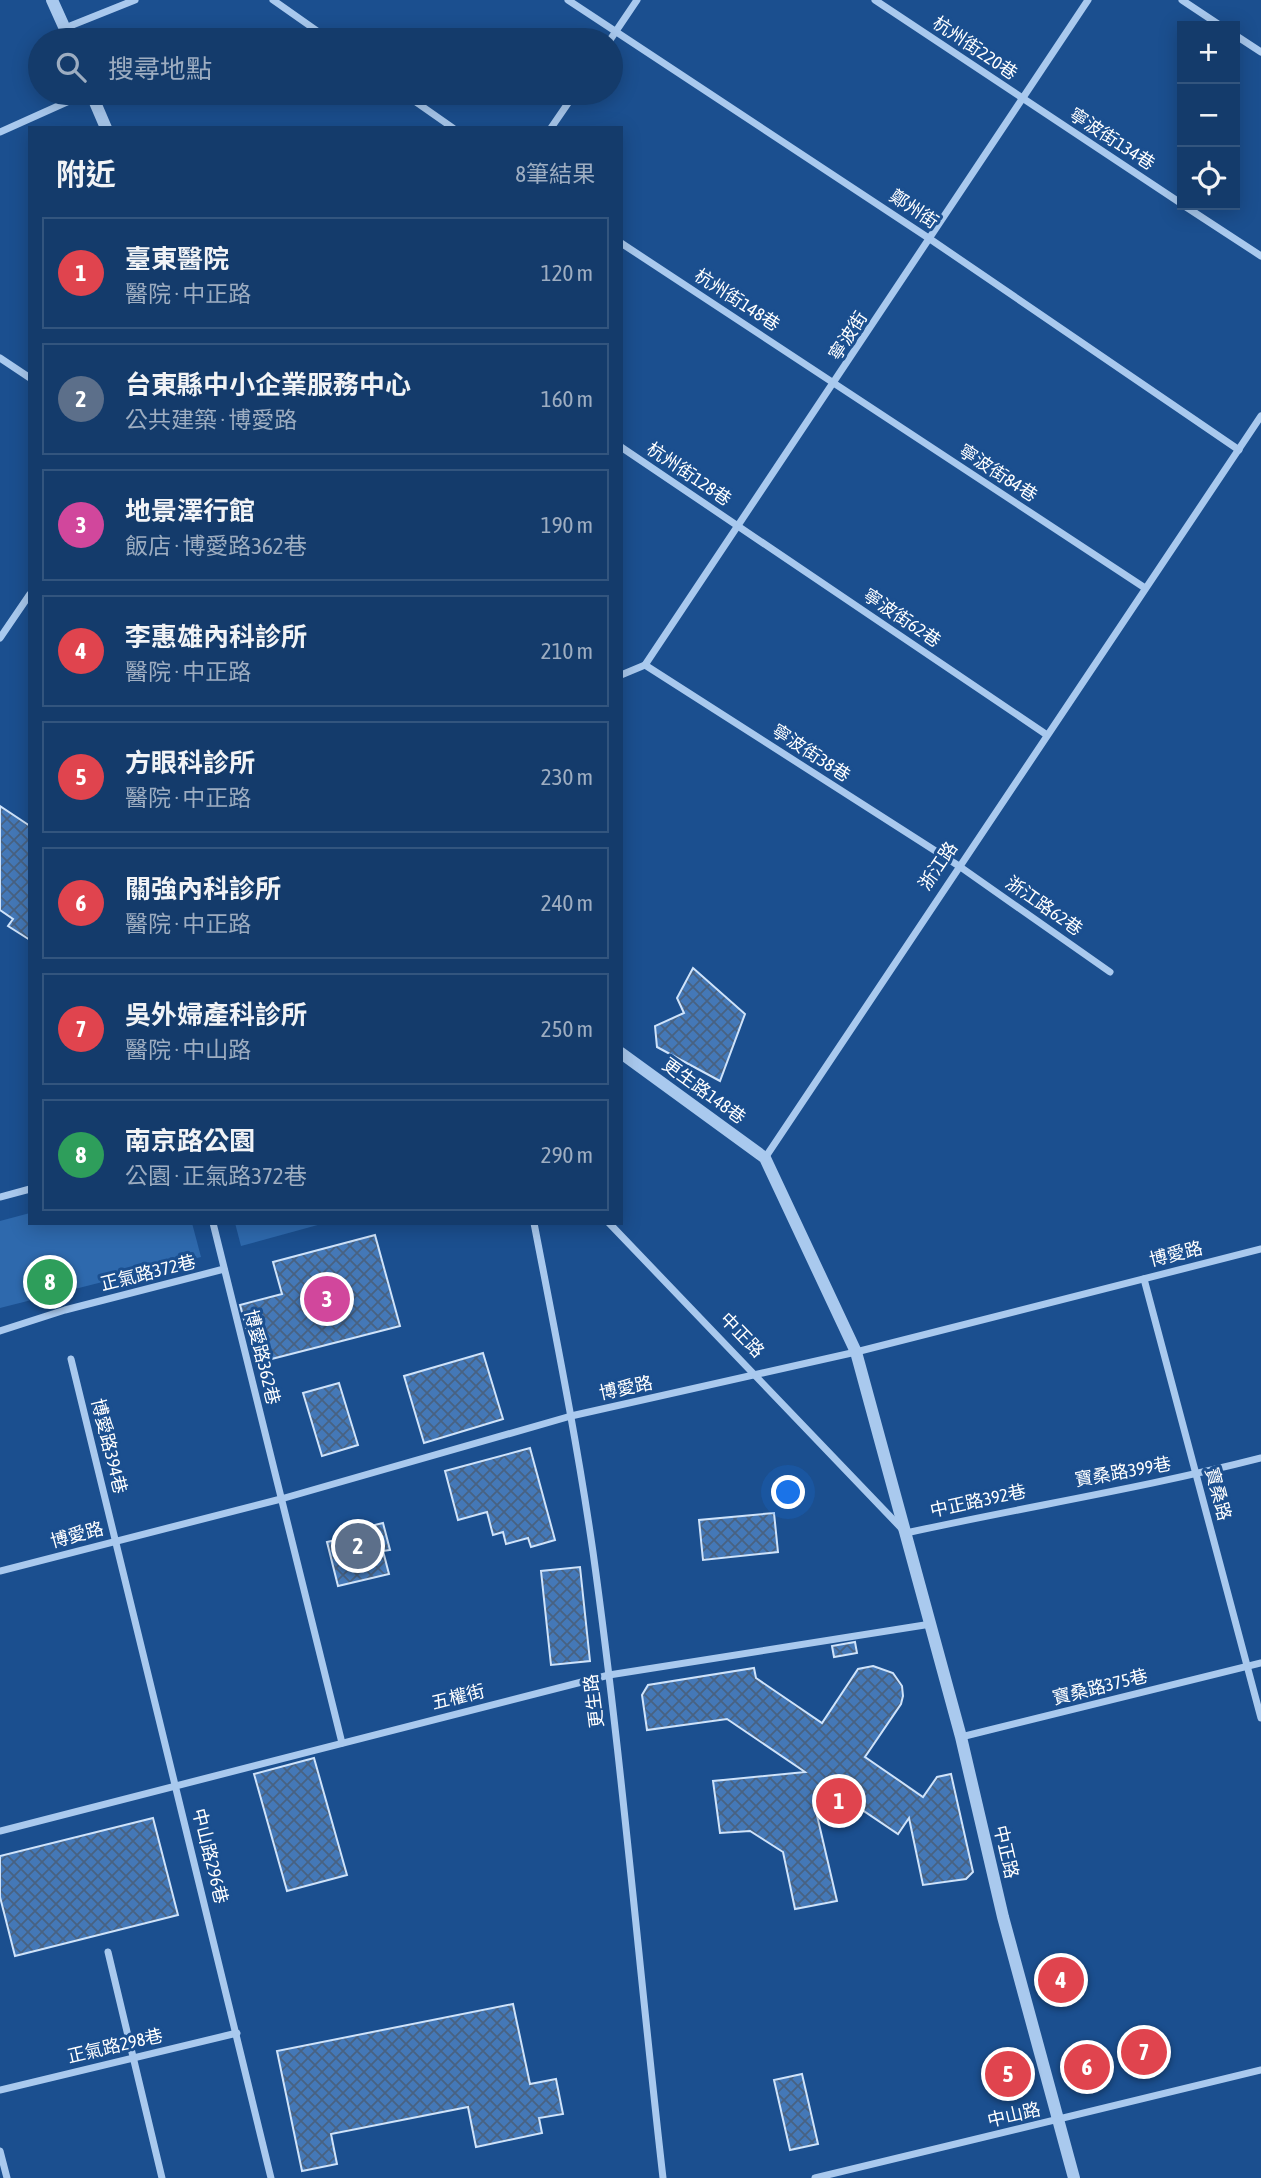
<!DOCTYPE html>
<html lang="zh-TW">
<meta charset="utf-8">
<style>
body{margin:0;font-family:"Asap Condensed","Noto Sans TC",sans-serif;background:#1d4271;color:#f1f3f6}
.controls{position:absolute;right:21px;top:21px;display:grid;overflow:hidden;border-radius:0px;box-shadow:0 4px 18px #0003}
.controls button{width:63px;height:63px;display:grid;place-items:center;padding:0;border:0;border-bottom:2px solid #33557e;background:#143b6b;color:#f1f3f6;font:35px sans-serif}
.you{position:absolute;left:789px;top:1493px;width:24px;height:24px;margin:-18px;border:5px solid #fff;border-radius:50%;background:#1a73e8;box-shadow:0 0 0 10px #1a73e833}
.badge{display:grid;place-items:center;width:46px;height:46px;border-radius:50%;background:#8abfa5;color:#fff;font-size:23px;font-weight:700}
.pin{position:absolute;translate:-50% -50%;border:4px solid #fff;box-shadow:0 2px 7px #0006}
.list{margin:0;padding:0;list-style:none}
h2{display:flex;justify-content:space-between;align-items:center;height:91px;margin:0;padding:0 28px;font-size:30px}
h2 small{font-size:23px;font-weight:400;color:#9dadc1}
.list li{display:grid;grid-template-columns:46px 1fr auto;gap:21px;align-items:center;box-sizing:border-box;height:112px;margin:0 14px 14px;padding:0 14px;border:2px solid #33557e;border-radius:0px}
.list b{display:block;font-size:26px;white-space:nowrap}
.list p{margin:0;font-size:23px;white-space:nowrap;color:#9dadc1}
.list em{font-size:23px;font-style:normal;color:#9dadc1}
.icon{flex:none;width:38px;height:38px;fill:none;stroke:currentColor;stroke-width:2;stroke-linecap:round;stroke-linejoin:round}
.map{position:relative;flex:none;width:1261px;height:2178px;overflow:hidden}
.search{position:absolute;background:#143b6b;box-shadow:0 4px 18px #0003;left:28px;top:28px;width:595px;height:77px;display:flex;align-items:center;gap:18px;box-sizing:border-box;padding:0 24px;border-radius:38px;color:#9dadc1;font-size:26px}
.panel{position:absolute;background:#143b6b;box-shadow:0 4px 18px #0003;left:28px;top:126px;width:595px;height:1099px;border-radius:0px}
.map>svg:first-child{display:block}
.green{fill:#2e69ad}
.building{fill:url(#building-cross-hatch);stroke:#cfe3fa;stroke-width:2}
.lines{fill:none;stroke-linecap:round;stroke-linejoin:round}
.minor{stroke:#a9c9ee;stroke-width:7}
.tertiary{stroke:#a9c9ee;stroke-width:12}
.labels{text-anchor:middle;stroke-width:6;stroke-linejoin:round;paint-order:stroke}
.street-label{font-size:18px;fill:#fff;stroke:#1b4f8f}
</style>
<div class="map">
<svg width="1261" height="2178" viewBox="0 0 1261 2178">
<defs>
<pattern id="building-cross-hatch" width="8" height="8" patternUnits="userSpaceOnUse" patternTransform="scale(1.75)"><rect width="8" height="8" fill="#4478b7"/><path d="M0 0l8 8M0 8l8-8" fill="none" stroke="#486282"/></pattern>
</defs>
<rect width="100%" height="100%" fill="#1b4f8f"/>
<!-- green -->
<g class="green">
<polygon points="30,1213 30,1223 192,1223 201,1257 0,1308 0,1221"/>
<polygon points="235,1223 325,1223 241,1246"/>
</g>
<!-- building -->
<g class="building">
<polygon points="0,806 30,826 30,940 8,926 13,919 0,910"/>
<polygon points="693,968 745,1014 720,1081 657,1047 655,1026 684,1013 677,998"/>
<polygon points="375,1235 400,1326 256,1363 240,1305 282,1294 273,1262"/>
<polygon points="483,1353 503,1419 424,1443 404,1376"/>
<polygon points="339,1383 358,1445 322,1456 303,1393"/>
<polygon points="530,1448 555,1540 531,1547 528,1538 506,1544 503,1532 493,1535 487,1512 458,1520 445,1471"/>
<polygon points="774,1513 778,1552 703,1560 699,1520"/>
<polygon points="383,1523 390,1550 383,1551 389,1574 338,1586 327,1542 344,1538 342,1533"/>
<polygon points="580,1567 590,1661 551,1665 541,1571"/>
<polygon points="855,1642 857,1653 834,1657 832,1646"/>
<polygon points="873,1666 893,1673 902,1686 903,1696 901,1704 865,1757 923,1797 937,1777 951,1774 973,1872 966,1879 923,1885 909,1818 898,1834 831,1789 816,1811 837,1901 795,1909 783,1852 750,1831 720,1833 713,1781 805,1772 727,1719 647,1730 642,1695 648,1685 754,1668 756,1678 822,1723 858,1669"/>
<polygon points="314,1758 347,1875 287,1891 254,1774"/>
<polygon points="153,1818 178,1915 15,1956 0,1897 0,1856"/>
<polygon points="513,2004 530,2084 556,2079 563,2114 539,2118 542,2133 476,2147 468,2107 331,2134 337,2164 302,2171 277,2051"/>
<polygon points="802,2074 818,2144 790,2150 774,2080"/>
</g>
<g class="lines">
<!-- minor -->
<g class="minor">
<polyline points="273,0 330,40"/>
<polyline points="568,0 930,239 1239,450"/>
<polyline points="875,0 1182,204"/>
<polyline points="1182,0 1221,26"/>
<polyline points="65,28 135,0"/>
<polyline points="1235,35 1261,52"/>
<polyline points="610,40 637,0"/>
<polyline points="403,93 453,128"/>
<polyline points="551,128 575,93"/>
<polyline points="0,132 87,93"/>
<polyline points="1183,205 1261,256"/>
<polyline points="621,243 1145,588"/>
<polyline points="0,358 30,378"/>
<polyline points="621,447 1047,735"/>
<polyline points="0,638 30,594"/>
<polyline points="645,665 959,866 1110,972"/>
<polyline points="621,675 645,665 1088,0"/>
<polyline points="765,1158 1261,416"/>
<polyline points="0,1197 30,1189"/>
<polyline points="213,1223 342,1743"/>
<path d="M534,1223C555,1332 577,1441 593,1552C622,1760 639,1969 663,2178"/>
<path d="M609,1223L906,1533C1024,1507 1144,1488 1261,1458"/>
<polyline points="1144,1279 1261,1718"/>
<polyline points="0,1331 65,1310 224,1269"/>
<polyline points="71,1359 271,2178"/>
<polyline points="0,1571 281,1499 571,1416 856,1352 1261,1249"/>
<polyline points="961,1737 1261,1663"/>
<polyline points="0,1831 609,1675 931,1624"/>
<polyline points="108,1952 162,2178"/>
<polyline points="0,2090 237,2033"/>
<polyline points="0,2151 7,2178"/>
<polyline points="815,2178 1261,2070"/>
</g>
<!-- tertiary -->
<g class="tertiary">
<polyline points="52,0 70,40"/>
<polyline points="91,93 106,128"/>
<polyline points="621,1053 765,1158 856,1352 961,1737 1003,1917 1074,2178"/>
</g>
</g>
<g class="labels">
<!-- street labels -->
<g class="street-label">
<text transform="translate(975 48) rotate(34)" y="6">杭州街220巷</text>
<text transform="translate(1112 139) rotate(33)" y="6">寧波街134巷</text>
<text transform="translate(914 209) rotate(34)" y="6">鄭州街</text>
<text transform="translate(737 300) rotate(33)" y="6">杭州街148巷</text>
<text transform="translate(848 336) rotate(-57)" y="6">寧波街</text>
<text transform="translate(998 473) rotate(33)" y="6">寧波街84巷</text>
<text transform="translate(689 474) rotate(34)" y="6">杭州街128巷</text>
<text transform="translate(902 618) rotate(34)" y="6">寧波街62巷</text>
<text transform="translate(811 753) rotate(33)" y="6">寧波街38巷</text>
<text transform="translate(938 866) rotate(-56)" y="6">浙江路</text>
<text transform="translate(1044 906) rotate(35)" y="6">浙江路62巷</text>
<text transform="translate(704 1091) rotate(36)" y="6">更生路148巷</text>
<text transform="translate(1176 1254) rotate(-14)" y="6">博愛路</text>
<text transform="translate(148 1273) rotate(-14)" y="6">正氣路372巷</text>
<text transform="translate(742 1335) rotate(46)" y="6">中正路</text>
<text transform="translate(262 1357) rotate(76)" y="6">博愛路362巷</text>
<text transform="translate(626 1388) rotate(-12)" y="6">博愛路</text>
<text transform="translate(109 1446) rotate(76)" y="6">博愛路394巷</text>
<text transform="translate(1123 1472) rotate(-10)" y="6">寶桑路399巷</text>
<text transform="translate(1218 1494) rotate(75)" y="6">寶桑路</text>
<text transform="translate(978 1501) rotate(-12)" y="6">中正路392巷</text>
<text transform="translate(77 1535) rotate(-15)" y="6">博愛路</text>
<text transform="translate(1100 1687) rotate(-14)" y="6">寶桑路375巷</text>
<text transform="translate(458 1697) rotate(-14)" y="6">五權街</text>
<text transform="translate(594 1701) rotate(-97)" y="6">更生路</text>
<text transform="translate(1006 1852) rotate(77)" y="6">中正路</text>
<text transform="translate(210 1856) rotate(76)" y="6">中山路296巷</text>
<text transform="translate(115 2046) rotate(-13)" y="6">正氣路298巷</text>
<text transform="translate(1014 2115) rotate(-13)" y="6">中山路</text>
</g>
</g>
</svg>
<div class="controls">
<button>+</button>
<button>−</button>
<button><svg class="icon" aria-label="locate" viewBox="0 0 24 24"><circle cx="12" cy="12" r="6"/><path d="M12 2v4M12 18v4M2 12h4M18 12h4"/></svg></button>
</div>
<div class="you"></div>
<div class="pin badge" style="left:839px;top:1801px;background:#e0444e">1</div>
<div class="pin badge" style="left:358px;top:1546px;background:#5c6f8a">2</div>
<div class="pin badge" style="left:327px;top:1299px;background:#d1479c">3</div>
<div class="pin badge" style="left:1061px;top:1980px;background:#e0444e">4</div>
<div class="pin badge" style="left:1008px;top:2074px;background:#e0444e">5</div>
<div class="pin badge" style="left:1087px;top:2067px;background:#e0444e">6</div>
<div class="pin badge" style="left:1144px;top:2052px;background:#e0444e">7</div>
<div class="pin badge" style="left:50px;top:1282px;background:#2e9e5b">8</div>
<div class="search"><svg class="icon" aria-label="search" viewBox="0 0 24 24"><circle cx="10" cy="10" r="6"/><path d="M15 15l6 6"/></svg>搜尋地點</div>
<section class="panel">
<h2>附近<small>8筆結果</small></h2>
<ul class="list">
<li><span class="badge" style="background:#e0444e">1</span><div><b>臺東醫院</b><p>醫院 · 中正路</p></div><em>120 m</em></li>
<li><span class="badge" style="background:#5c6f8a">2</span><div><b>台東縣中小企業服務中心</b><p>公共建築 · 博愛路</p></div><em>160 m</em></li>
<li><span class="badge" style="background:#d1479c">3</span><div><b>地景澤行館</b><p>飯店 · 博愛路362巷</p></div><em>190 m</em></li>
<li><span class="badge" style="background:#e0444e">4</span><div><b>李惠雄內科診所</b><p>醫院 · 中正路</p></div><em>210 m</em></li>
<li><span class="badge" style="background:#e0444e">5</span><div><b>方眼科診所</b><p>醫院 · 中正路</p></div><em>230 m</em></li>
<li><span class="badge" style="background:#e0444e">6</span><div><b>關強內科診所</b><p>醫院 · 中正路</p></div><em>240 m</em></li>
<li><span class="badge" style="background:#e0444e">7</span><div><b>吳外婦產科診所</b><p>醫院 · 中山路</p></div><em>250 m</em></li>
<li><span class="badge" style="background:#2e9e5b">8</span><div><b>南京路公園</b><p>公園 · 正氣路372巷</p></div><em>290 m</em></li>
</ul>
</section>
</div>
